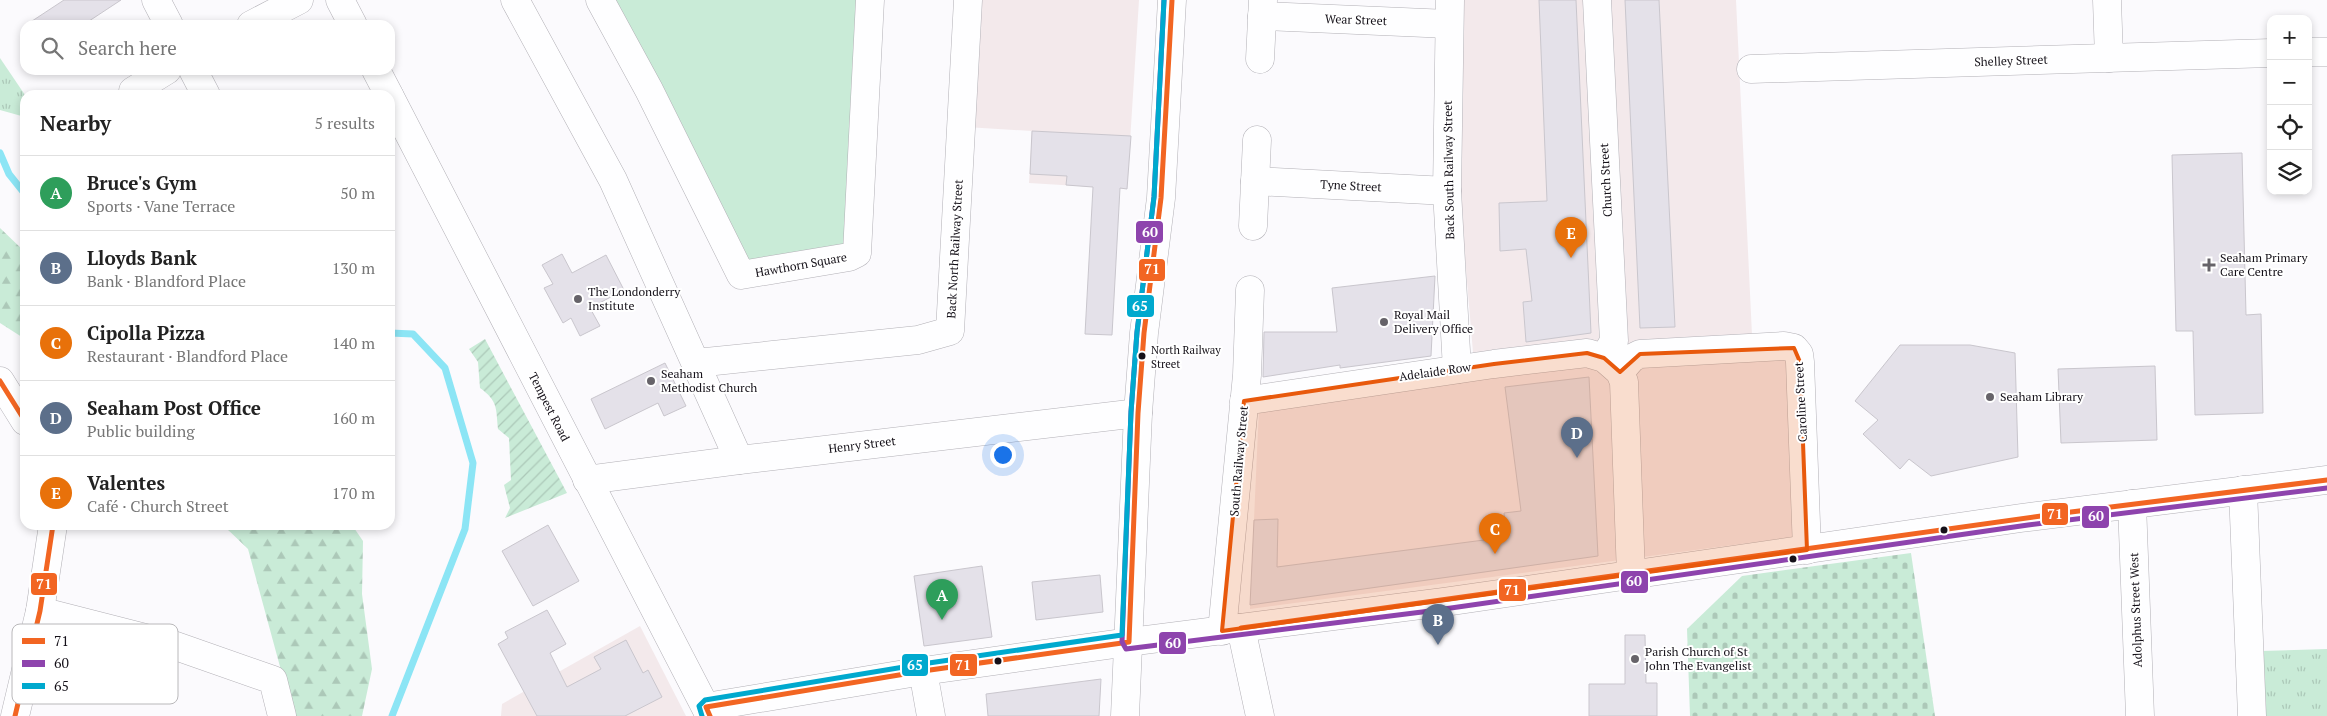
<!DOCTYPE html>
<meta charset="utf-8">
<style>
body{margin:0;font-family:"PT Serif",serif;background:#f6f6f6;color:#222}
.controls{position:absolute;right:15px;top:15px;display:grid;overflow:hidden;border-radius:10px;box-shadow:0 2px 8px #0003}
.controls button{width:45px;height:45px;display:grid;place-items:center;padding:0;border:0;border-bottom:1px solid #e0e0e0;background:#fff;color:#222;font:25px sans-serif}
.you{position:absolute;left:1002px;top:454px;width:18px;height:18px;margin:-12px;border:4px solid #fff;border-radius:50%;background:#1a73e8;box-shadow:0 0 0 8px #1a73e833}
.badge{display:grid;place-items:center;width:32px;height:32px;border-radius:50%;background:#db2777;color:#fff;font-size:16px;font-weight:700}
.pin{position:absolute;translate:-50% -41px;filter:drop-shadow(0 1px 2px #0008)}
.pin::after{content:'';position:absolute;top:26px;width:18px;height:15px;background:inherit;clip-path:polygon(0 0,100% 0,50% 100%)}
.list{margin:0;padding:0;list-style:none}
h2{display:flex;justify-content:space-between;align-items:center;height:65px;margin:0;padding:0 20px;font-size:21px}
h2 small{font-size:16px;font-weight:400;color:#767676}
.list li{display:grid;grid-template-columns:32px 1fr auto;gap:15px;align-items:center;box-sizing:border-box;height:75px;padding:0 20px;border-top:1px solid #e0e0e0}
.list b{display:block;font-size:19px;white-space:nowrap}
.list p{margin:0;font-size:16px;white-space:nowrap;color:#767676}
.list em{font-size:16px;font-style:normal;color:#767676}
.icon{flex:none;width:28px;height:28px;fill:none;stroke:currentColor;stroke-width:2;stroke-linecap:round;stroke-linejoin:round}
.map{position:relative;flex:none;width:2327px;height:716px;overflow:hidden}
.search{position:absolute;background:#fff;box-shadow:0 2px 8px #0003;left:20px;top:20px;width:375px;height:55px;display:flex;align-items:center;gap:12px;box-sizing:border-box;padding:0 18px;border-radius:15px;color:#767676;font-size:19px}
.panel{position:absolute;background:#fff;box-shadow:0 2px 8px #0003;left:20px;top:90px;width:375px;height:440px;border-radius:15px}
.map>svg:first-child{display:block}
.commercial{fill:#f3e9eb}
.grass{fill:url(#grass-tufts)}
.forest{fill:url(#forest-firs)}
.cemetery{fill:url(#cemetery-stones)}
.park{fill:#c9ebd7}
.garden{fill:url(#garden-furrows)}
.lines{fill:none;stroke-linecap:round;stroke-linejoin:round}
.stream{stroke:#8ce5f5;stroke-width:7}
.building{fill:#e4e1e9;stroke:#c9c6cd}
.minor-casing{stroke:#b2b0b6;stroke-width:29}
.major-casing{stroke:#b2b0b6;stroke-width:29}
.minor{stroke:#fefeff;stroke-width:28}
.major{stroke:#fefeff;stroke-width:28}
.bus-1-casing{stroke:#fff;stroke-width:9}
.bus-2-casing{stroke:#fff;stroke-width:9}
.bus-3-casing{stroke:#fff;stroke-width:9}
.bus-1{stroke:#f26522;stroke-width:5}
.bus-2{stroke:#8e44ad;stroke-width:5}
.bus-3{stroke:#00a9ce;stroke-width:5}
.marked{fill:#e8590c;fill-opacity:0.2;stroke:#e8590c;stroke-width:4;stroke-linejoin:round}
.poi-dot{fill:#666369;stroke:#fff;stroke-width:2}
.bus-dot{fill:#151119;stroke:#fff;stroke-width:2}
.labels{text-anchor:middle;stroke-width:4;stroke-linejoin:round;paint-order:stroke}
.bus-label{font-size:11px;fill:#151119;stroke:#fff;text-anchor:start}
.street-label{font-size:12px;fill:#151119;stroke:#fff}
.poi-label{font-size:12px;fill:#151119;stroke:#fff;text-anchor:start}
.key{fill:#fff;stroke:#b9b8ba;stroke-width:1}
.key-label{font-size:14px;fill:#151119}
.line-badge{stroke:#fff;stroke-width:2}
.badge-label{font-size:14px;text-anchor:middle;font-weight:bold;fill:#fff}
</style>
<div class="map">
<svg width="2327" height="716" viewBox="0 0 2327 716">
<defs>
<pattern id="grass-tufts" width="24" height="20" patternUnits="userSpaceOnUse" patternTransform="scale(1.25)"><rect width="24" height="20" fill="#c9ebd7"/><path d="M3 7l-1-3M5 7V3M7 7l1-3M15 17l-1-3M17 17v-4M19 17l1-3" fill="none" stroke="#acc8b8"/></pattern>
<pattern id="forest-firs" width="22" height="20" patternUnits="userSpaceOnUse" patternTransform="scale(1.25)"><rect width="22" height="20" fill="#c9ebd7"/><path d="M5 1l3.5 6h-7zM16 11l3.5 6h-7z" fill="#acc8b8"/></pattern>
<pattern id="cemetery-stones" width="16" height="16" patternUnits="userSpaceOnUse" patternTransform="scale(1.25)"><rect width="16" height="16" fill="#c9ebd7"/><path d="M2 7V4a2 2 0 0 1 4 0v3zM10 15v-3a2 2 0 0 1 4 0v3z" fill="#acc8b8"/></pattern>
<pattern id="garden-furrows" width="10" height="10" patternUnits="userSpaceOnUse" patternTransform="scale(1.25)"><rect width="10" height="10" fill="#c9ebd7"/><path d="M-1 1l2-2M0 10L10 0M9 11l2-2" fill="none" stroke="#acc8b8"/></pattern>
</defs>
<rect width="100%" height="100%" fill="#fbfafd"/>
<!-- commercial -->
<g class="commercial">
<polygon points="974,0 1139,0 1127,189 1029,183 1032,131 966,127"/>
<polygon points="1464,0 1736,0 1753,356 1796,353 1801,536 1250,609 1259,408 1475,376 1459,187"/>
<polygon points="640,626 686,716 501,716 502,704"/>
</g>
<!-- grass -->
<g class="grass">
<polygon points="0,58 25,95 25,117 0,110"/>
<polygon points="2327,649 2327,716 2265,716 2261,651"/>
</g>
<!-- forest -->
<g class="forest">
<polygon points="0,228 25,252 25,339 0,323"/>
<polygon points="223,525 352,525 363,541 362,594 372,669 362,716 291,716 282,674 248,549"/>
</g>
<!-- cemetery -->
<polygon class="cemetery" points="1911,553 1935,716 1690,716 1687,629 1742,576"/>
<!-- park -->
<polygon class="park" points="609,0 865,0 849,245 746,270"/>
<!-- garden -->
<path class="garden" d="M485,339L567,493L505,518L510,508L504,485L511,480L509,438L498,429C496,408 498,401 480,388L478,362L469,349Z"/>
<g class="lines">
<!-- stream -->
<g class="stream">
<polyline points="0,153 9,174 25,194"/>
<polyline points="390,333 413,334 445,368 473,463 465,529 392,716"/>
</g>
</g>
<!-- building -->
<g class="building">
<polygon points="64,0 121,0 83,25 26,25"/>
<polygon points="1539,0 1576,0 1591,333 1526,342 1523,302 1532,301 1526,249 1500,251 1499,203 1547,201"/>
<polygon points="1625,0 1659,0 1675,327 1640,328"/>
<polygon points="1032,131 1131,136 1127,189 1120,188 1112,335 1085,334 1093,187 1066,185 1067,176 1030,174"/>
<polygon points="2242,153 2246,315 2261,314 2263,413 2195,415 2193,331 2176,331 2172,155"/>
<polygon points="562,254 572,273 606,255 624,290 590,308 600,326 580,336 571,318 563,323 544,288 553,284 542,265"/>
<polygon points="1435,276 1431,356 1340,368 1340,365 1263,377 1264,332 1337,332 1332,288"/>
<polygon points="1900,345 1970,345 2015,353 2018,457 1931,476 1909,459 1900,469 1863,434 1878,420 1855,401"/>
<polygon points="665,363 686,406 664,416 658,403 605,429 591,399"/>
<polygon points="2155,366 2157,440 2061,443 2058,369"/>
<polygon points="1589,377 1598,556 1250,605 1254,520 1278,519 1277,567 1507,537 1504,513 1521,511 1505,387"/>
<polygon points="548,525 579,581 533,606 502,551"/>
<polygon points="982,566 992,637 924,646 914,576"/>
<polygon points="1100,575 1103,612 1036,620 1032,582"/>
<polygon points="547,610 566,644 550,653 567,687 601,669 594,657 626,640 643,673 648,670 662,697 625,716 537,716 498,644 508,638 505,632"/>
<polygon points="1625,635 1645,635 1646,683 1657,683 1657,716 1589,716 1589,684 1625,684"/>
<polygon points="1101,679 1099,716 988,716 986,694"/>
</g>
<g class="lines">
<defs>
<g id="minor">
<polyline points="156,0 169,25"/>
<polyline points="515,0 613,180 739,460"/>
<polyline points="600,0 649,90 741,275 849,257 857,253 870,0"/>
<polyline points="1450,0 1447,191 1457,369"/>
<polyline points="1597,0 1614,341 1604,358"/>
<polyline points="2107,0 2109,58"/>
<polyline points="1262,16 1449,24"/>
<polyline points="251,25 299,0"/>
<polyline points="2308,52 2327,52"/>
<polyline points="1260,59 1263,0"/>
<polyline points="1751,69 2271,53"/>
<polyline points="193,70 206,95"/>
<polyline points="133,91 167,70"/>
<polyline points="1255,181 1447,191"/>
<polyline points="1253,226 1257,140"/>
<polyline points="696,363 918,340 950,331 968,0"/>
<polyline points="1620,372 1632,358 1640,354 1784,346 1794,348 1799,354 1800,362 1807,550"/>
<polyline points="0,381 25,421"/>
<polyline points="1244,401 1494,364 1587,353 1604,358 1620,372 1624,382 1631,575"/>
<polyline points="587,480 739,460 1138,413"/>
<polyline points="2243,490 2252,716"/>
<polyline points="2132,504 2140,716"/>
<polyline points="40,611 173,645 273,680 282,716"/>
<polyline points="1241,628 1260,716"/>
<polyline points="1222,631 1247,375 1250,290"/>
<polyline points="923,671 931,716"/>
<polyline points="706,707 923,671 1129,642 1444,602 2021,518 2327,480"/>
<polyline points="15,716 40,611 53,525"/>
<polyline points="1125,716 1138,413 1144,333 1161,198 1172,0"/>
</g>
<g id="major">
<polyline points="340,0 353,25"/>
<polyline points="376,70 389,95"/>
<polyline points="390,97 710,716"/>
</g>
</defs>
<!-- minor casing -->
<use href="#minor" class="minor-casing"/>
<!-- major casing -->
<use href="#major" class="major-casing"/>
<!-- minor -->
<use href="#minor" class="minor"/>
<!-- major -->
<use href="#major" class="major"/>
<defs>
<g id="bus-1">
<polyline points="0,381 25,421"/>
<polyline points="1241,628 2055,514 2327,480"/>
<polyline points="15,716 40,611 53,525"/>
<polyline points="710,716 706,707 923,671 1129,642 1138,413 1144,333 1161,198 1172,0"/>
</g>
<polyline id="bus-2" points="1164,0 1154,197 1137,332 1131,412 1122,642 1126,649 1430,611 2028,525 2327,488"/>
<polyline id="bus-3" points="702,716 699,706 705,700 922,664 1122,635 1131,412 1137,332 1154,197 1164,0"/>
</defs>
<!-- bus-1 casing -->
<use href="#bus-1" class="bus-1-casing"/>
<!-- bus-2 casing -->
<use href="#bus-2" class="bus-2-casing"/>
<!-- bus-3 casing -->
<use href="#bus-3" class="bus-3-casing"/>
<!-- bus-1 -->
<use href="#bus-1" class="bus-1"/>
<!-- bus-2 -->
<use href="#bus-2" class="bus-2"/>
<!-- bus-3 -->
<use href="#bus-3" class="bus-3"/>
</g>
<!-- marked area -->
<path class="marked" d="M1794,348L1800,362L1807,550L1222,631L1244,401L1494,364L1587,353L1604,358L1620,372L1640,354Z"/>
<!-- markers -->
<g class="poi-dot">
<path d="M2206.5 257.5h5v5h5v5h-5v5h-5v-5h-5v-5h5z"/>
<circle cx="578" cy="299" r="5"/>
<circle cx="1384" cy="322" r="5"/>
<circle cx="651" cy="381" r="5"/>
<circle cx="1990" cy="397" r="5"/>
<circle cx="1635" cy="659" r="5"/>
</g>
<g class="bus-dot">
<circle cx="1142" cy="356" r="4.5"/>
<circle cx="1944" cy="530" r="4.5"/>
<circle cx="1793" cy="559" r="4.5"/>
<circle cx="998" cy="661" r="4.5"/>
</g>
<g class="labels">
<!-- bus labels -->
<g class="bus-label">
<text x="1151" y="354">North Railway<tspan x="1151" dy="14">Street</tspan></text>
</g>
<!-- street labels -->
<g class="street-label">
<text transform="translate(1356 20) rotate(2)" y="4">Wear Street</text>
<text transform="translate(2011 61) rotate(-2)" y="4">Shelley Street</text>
<text transform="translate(1449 170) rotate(-91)" y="4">Back South Railway Street</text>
<text transform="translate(1606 180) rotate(-93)" y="4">Church Street</text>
<text transform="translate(1351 186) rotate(3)" y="4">Tyne Street</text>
<text transform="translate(955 249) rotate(-87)" y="4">Back North Railway Street</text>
<text transform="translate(801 265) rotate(-10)" y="4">Hawthorn Square</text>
<text transform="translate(1435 372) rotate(-8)" y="4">Adelaide Row</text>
<text transform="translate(1801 402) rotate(-93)" y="4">Caroline Street</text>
<text transform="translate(549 407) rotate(63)" y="4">Tempest Road</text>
<text transform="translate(862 445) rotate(-7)" y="4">Henry Street</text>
<text transform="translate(1239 461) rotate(-85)" y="4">South Railway Street</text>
<text transform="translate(2136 610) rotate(-92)" y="4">Adolphus Street West</text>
</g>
<!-- poi labels -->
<g class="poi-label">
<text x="2220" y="262">Seaham Primary<tspan x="2220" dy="14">Care Centre</tspan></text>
<text x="588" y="296">The Londonderry<tspan x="588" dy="14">Institute</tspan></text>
<text x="1394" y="319">Royal Mail<tspan x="1394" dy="14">Delivery Office</tspan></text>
<text x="661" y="378">Seaham<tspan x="661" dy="14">Methodist Church</tspan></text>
<text x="2000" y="401">Seaham Library</text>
<text x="1645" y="656">Parish Church of St<tspan x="1645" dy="14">John The Evangelist</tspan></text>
</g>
</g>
<!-- legend -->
<rect x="12" y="624" width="166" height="80" rx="8" class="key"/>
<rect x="22" y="638" width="23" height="6" fill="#f26522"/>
<rect x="22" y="660" width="23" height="7" fill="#8e44ad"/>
<rect x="22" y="683" width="23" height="6" fill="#00a9ce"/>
<g class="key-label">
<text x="54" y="646">71</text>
<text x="54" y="668">60</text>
<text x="54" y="691">65</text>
</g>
<g class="line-badge">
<rect x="1135" y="220" width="29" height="24" rx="5" fill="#8e44ad"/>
<rect x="1138" y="258" width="28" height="24" rx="5" fill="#f26522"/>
<rect x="1126" y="294" width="29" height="24" rx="5" fill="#00a9ce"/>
<rect x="2041" y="502" width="28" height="24" rx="5" fill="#f26522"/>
<rect x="2081" y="505" width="29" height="24" rx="5" fill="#8e44ad"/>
<rect x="1620" y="570" width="29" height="24" rx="5" fill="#8e44ad"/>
<rect x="30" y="572" width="28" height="24" rx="5" fill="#f26522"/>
<rect x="1498" y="578" width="29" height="24" rx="5" fill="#f26522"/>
<rect x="1158" y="631" width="29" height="24" rx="5" fill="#8e44ad"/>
<rect x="901" y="653" width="28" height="24" rx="5" fill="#00a9ce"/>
<rect x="949" y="653" width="29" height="24" rx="5" fill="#f26522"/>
</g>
<g class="badge-label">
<text x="1150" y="237">60</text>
<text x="1152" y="274">71</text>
<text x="1140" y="311">65</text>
<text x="2055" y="519">71</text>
<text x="2096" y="521">60</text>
<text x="1634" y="586">60</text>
<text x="44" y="589">71</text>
<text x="1512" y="595">71</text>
<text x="1173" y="648">60</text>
<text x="915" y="670">65</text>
<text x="963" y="670">71</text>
</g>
</svg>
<div class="controls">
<button>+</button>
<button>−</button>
<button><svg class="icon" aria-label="locate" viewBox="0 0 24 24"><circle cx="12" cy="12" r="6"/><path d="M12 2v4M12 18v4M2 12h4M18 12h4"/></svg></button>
<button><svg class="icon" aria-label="layers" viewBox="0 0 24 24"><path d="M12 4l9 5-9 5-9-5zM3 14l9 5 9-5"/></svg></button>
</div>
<div class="you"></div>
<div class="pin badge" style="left:942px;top:620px;background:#2e9e5b">A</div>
<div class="pin badge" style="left:1438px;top:645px;background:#5c6f8a">B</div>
<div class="pin badge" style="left:1495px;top:554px;background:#e8710a">C</div>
<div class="pin badge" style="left:1577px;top:458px;background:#5c6f8a">D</div>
<div class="pin badge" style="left:1571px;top:258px;background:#e8710a">E</div>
<div class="search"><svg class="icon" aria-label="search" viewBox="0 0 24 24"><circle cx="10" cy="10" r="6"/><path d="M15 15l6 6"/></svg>Search here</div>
<section class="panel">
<h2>Nearby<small>5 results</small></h2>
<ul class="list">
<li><span class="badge" style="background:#2e9e5b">A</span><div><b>Bruce's Gym</b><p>Sports · Vane Terrace</p></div><em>50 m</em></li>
<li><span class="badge" style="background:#5c6f8a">B</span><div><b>Lloyds Bank</b><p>Bank · Blandford Place</p></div><em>130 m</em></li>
<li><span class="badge" style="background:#e8710a">C</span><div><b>Cipolla Pizza</b><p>Restaurant · Blandford Place</p></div><em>140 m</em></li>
<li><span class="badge" style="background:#5c6f8a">D</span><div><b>Seaham Post Office</b><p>Public building</p></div><em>160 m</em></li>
<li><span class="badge" style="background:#e8710a">E</span><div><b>Valentes</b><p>Café · Church Street</p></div><em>170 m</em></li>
</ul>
</section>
</div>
